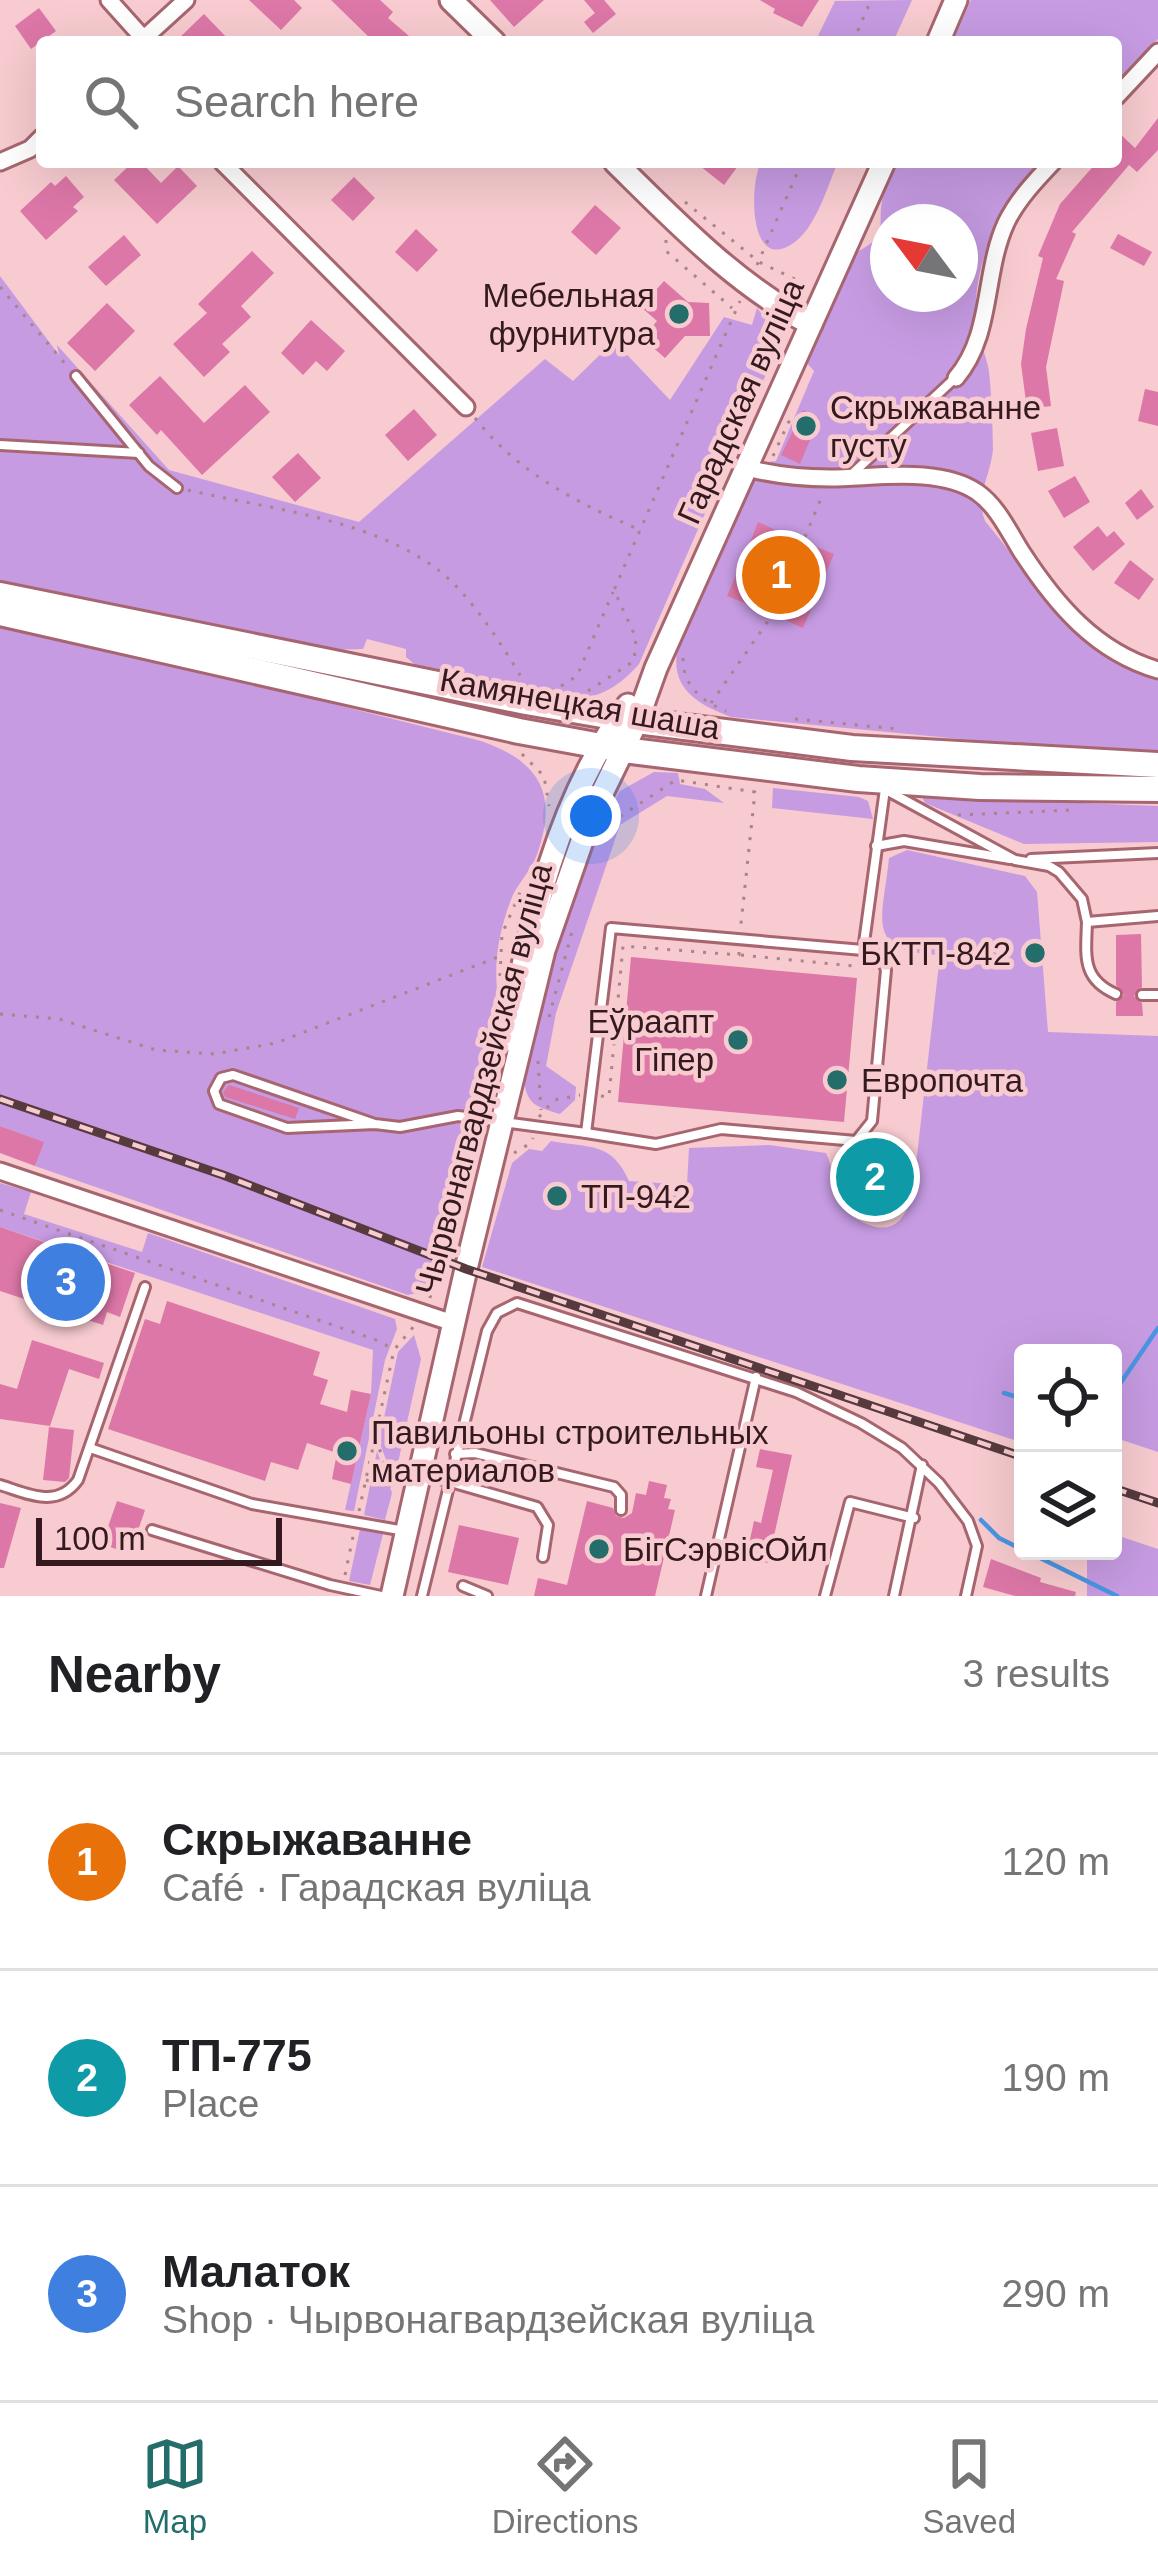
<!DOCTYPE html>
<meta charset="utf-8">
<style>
body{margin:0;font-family:Arial,sans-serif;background:#f2f2f2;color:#202124}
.controls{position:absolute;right:36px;bottom:36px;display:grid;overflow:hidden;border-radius:12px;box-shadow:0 12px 48px #0002}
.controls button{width:108px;height:108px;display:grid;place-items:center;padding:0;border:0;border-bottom:3px solid #e0e0e0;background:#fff;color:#202124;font:60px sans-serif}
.compass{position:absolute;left:870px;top:204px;width:108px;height:108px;border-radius:50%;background:#fff;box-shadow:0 12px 48px #0002;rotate:302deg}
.scale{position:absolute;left:36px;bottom:30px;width:246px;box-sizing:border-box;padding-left:12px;border:6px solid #341a1e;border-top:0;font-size:33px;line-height:42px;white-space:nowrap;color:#341a1e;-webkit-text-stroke:9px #f7cbcf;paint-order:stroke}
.you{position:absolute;left:591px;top:816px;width:42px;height:42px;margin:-30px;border:9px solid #fff;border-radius:50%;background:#1a73e8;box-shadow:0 0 0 18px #1a73e833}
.badge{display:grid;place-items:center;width:78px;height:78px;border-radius:50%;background:#236e6b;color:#fff;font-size:39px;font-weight:700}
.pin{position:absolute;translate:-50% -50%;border:6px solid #fff;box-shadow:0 3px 12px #0006}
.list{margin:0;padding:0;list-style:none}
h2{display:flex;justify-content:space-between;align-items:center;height:156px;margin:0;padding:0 48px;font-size:51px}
h2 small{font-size:39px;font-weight:400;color:#757577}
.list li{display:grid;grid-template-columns:78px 1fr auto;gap:36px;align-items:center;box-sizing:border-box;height:216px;padding:0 48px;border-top:3px solid #e0e0e0}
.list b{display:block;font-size:45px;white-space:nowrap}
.list p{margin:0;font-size:39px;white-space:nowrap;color:#757577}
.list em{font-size:39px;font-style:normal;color:#757577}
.icon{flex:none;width:66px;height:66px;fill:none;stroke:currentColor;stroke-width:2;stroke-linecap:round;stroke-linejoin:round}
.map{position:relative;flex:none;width:1158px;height:1596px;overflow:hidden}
.search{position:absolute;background:#fff;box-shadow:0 12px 48px #0002;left:36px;right:36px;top:36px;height:132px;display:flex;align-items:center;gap:30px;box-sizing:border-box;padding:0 42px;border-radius:12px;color:#757577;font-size:45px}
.sheet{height:804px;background:#fff}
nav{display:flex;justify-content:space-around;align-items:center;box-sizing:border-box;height:168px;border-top:3px solid #e0e0e0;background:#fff;font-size:33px;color:#757577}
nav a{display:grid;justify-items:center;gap:6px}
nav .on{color:#236e6b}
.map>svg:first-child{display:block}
.green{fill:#c69be2;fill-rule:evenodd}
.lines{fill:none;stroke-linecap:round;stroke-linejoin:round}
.stream{stroke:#4a95e2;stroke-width:4.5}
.building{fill:#dc77a7}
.lane-casing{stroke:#a7666f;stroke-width:14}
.street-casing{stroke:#a7666f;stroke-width:21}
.secondary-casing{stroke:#a7666f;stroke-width:27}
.primary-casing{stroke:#a7666f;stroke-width:30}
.path{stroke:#a98488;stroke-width:3;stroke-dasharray:3 9;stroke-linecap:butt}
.lane{stroke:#fff;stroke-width:8}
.street{stroke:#fff;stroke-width:15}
.secondary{stroke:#fff;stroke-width:21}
.primary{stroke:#fff;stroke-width:24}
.rail-casing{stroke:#573a3e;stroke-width:9}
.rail{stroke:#f7cbcf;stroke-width:4.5;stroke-dasharray:14;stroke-linecap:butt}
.poi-dot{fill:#236e6b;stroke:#f7cbcf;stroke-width:4.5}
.labels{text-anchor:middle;stroke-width:9;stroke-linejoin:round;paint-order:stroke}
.poi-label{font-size:33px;fill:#341a1e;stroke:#f7cbcf;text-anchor:start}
.street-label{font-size:33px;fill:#341a1e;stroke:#f7cbcf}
</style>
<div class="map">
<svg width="1158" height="1596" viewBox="0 0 1158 1596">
<rect width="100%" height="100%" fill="#f7cbcf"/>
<!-- green -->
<g class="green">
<polygon points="912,0 893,42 815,42 835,1"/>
<polygon points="971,0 1158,0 1158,39 1116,84 1116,42 952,42"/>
<path d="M761,162H838C827,187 816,229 792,244C749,272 749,186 761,162Z"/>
<path d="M899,162H1042C1002,203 972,261 976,321C978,337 984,350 988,366C991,379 993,435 993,449C991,475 975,495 985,521C1044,591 1064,648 1158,678V752L1013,744L731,717C700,705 671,690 677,652L761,463L776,461L814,371L806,362L857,252C890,234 877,228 882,201C884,188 894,174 899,162ZM888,222H960V294H888Z"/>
<path d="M0,276L59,355L57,345L169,470L359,522L545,359L573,381L614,341L670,400L724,317L752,325L757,308L774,330L777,349L639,664C612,695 586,703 546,699L543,693L419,668L406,657V649L367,639L363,649L325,650L0,583Z"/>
<path d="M0,621L481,741C541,762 559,795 536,857C530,872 518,883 512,897C500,928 494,957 497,990L425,1291L408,1295L35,1166L43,1142L0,1126Z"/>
<path d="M654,772L678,773L680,784L705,789L724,803L667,796L620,825L556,1013L546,1066L576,1087L575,1100L560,1114C536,1107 525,1104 524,1076L559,928L604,817L620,791Z"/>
<polygon points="773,788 859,797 868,801 873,819 772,808"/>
<polygon points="922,797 1158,806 1158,842 1024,844 925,803"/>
<path d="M907,850L1025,876L1037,892L1048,1032L1158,1036V1452L1113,1437V1353H1023V1443L482,1267L512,1163L529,1149L542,1151L551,1141C590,1148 612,1142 629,1181L687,1185L689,1148L769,1145L826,1153C834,1169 832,1185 839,1200C846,1214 870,1231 888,1227C901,1224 907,1210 912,1199L940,955C863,952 883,919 889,858Z"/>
<polygon points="0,1183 31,1192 24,1214 142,1252 148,1233 395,1319 397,1329 385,1360 354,1511 345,1510 371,1394 373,1350 0,1227"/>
<polygon points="414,1335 421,1359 394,1481 379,1441 398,1352"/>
<polygon points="377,1451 392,1493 385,1520 364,1515"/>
<polygon points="360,1529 383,1534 370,1585 349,1581"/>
<polygon points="1113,1534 1158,1549 1158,1596 1087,1596 1087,1551 1113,1551"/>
</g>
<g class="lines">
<!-- stream -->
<g class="stream">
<polyline points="1004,1393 1023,1399"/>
<polyline points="1113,1394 1158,1328"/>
<polyline points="981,1520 999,1538 1023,1550"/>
<polyline points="1026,1551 1117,1596"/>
</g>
</g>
<!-- building -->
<g class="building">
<polygon points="249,0 294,0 302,8 281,30"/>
<polygon points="331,0 380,0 393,12 388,18 416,42 374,42"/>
<polygon points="490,0 544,0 514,27"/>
<polygon points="584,0 604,0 616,14 593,33 584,22 595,13"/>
<polygon points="760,0 819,0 802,27 773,13 775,9"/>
<polygon points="39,8 56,31 31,49 15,26"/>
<polygon points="204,14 231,42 175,42"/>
<polygon points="1158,118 1158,150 1137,172 1129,165 1072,232 1076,234 1056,279 1064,281 1046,367 1051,406 1027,409 1021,364 1026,329 1043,258 1038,256 1060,204 1097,162 1116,162 1116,130 1135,148"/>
<polygon points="133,162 141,162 161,183 178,166 197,186 157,224 114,180"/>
<polygon points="695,162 741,162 724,185"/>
<polygon points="66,176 84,197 73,207 78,211 46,240 20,211 51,182 55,186"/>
<polygon points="354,177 375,198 353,221 331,200"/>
<polygon points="595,205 621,228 596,255 571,232"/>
<polygon points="416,229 438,250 417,272 395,252"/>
<polygon points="1118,234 1152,252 1144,266 1110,248"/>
<polygon points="124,235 141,255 106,286 88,267"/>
<polygon points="252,251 274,273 241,306 251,317 222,344 230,352 204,377 173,344 207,313 198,304"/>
<polygon points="664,281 688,302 709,303 710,336 685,336 665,358 642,338 657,321 641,307"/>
<polygon points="107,303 135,331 95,371 67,343"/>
<polygon points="311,320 345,351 327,371 316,361 303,375 281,353"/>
<polygon points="160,376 204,423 245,385 270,412 202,475 161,430 157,435 129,405"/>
<polygon points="1145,389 1158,392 1158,426 1138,421"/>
<polygon points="414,409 437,435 408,461 385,435"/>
<polygon points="803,410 819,418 800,464 781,455"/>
<polygon points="1057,428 1064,466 1038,471 1031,433"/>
<polygon points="298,453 321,478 295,502 272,477"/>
<polygon points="1075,476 1090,502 1064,518 1048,491"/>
<polygon points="1141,489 1154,507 1137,520 1125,503"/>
<polygon points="758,522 778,531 770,552 750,543"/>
<polygon points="1098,526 1107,537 1114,531 1125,544 1093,571 1073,547"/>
<polygon points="814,546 834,554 825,575 805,567"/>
<polygon points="1130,560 1154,579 1139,600 1114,583"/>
<polygon points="736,575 756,583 747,604 727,596"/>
<polygon points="792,599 812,607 803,628 783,619"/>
<polygon points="1141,934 1142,987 1134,996 1142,1003 1143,1016 1116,1016 1116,1002 1124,995 1116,985 1116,935"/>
<polygon points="631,957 857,978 844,1122 618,1102"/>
<polygon points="229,1085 299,1108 295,1119 225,1097 223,1092"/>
<polygon points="0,1126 44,1142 35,1166 0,1153"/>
<polygon points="863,1161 888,1162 886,1193 862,1192"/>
<polygon points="0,1227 135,1273 120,1317 107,1312 103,1325 0,1291"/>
<polygon points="167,1301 320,1352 313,1375 328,1380 320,1404 347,1412 351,1390 371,1394 351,1484 332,1479 337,1453 307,1443 298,1470 271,1462 265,1481 108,1429 145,1319 160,1324"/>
<polygon points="32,1340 104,1363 99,1379 69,1369 50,1426 0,1419 0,1384 17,1389"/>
<polygon points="49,1427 74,1430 69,1478 65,1482 43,1480"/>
<polygon points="760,1449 792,1455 768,1563 746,1558 754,1521 761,1523 773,1470 756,1467"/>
<polygon points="649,1481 667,1485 664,1498 671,1499 668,1509 675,1510 655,1596 534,1596 538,1578 567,1585 587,1501 613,1508 616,1516 624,1518 632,1513 636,1493 646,1495"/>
<polygon points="117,1501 145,1510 130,1554 102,1544"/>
<polygon points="0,1503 21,1508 4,1568 0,1568"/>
<polygon points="459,1525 519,1538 508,1585 448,1572"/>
<polygon points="991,1559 1041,1578 1040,1582 1076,1592 1075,1596 1015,1596 983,1587"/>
</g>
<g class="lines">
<defs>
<g id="lane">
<polyline points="76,376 149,466 177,488"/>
<polyline points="0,445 139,453"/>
<polyline points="851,475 954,379"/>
<polyline points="886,790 1015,860 1049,866 1059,872 1082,899 1087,922 1158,916"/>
<polyline points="876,846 904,841 1010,859"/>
<polyline points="1031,859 1158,853"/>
<path d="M1087,922C1086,955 1081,979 1116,994"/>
<polyline points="1142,995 1158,995"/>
<polyline points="375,1124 233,1075 221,1078 214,1091 219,1104 287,1128 375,1124 400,1127 458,1116 586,1133 611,928 863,950 885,789 882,788"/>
<polyline points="586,1133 656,1144 721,1129 856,1141 872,1121 886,970 880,955 863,950"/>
<polyline points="90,1448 252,1504 405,1531"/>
<polyline points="455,1454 475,1453 614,1487 621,1495 621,1510"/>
<polyline points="409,1470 537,1507 548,1525 543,1557"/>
<path d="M0,1485C29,1494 57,1509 78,1480L145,1287"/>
<polyline points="152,1530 330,1585 381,1596"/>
<polyline points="463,1586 487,1596"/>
<polyline points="422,1596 487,1331 497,1313 517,1303 796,1392 861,1423 902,1448 939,1483 968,1521 977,1546 966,1596"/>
<polyline points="706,1596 756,1377"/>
<polyline points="825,1596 850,1502 914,1518"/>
<polyline points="894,1596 922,1465"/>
</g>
<g id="street">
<polyline points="109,0 144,39"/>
<polyline points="140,42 186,0"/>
<polyline points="1116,97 1158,52"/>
<polyline points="0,162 30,149 42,137"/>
<polyline points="222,162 466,407"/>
<path d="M956,378C993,335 983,273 1006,223C1017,200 1036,180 1053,162"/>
<path d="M747,468C774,475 802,478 830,478C874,478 938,466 977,492C997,506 1008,530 1021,551C1056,605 1096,652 1158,670"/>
<polyline points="0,1171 453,1323"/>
</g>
<g id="secondary">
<polyline points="451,0 494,42"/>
<polyline points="938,42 956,0"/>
<path d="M615,162C675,221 736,285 811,324"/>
<path d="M507,1040C531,924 556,802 628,705"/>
<polyline points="392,1596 466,1269 544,950 590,818 637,721 656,668 884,162"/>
</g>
<g id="primary">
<polyline points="0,595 526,702 637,721 852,748 1158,765"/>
<polyline points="0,613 519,731 623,750 858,779 980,787 1158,789"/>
</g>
</defs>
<!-- lane casing -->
<use href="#lane" class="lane-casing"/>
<!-- street casing -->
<use href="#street" class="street-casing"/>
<!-- secondary casing -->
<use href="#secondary" class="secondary-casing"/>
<!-- primary casing -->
<use href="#primary" class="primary-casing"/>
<!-- path -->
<g class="path">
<polyline points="853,42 871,0"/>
<polyline points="685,202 759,262 805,284"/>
<polyline points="666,240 666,251 732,308"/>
<polyline points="757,265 802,162"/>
<polyline points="0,287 67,366"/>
<path d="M475,418C517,472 577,503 638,529"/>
<polyline points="773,456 791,417"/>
<path d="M188,490C269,509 368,518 437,569C470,594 502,645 523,680"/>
<path d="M683,658C683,686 701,701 726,711"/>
<polyline points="561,686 577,676 613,592"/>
<polyline points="588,691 634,661 636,638 614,590 740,301"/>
<polyline points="711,703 773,614 822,496"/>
<polyline points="795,719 899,729"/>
<polyline points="522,754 544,776 549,806"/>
<polyline points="958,815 1074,810"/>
<polyline points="610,823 676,780 755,792 741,924"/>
<polyline points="741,955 874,968"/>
<polyline points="500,976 502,934 522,888"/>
<polyline points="0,1014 59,1019 156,1050 214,1054 276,1043 498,957"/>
<polyline points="549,1017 573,928"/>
<polyline points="538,1061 541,1110"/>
<polyline points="601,1096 609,1097 623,946 739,955 739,952"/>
<polyline points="472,1104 487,1044"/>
<polyline points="539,1117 554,1100 580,1095"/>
<polyline points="514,1153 531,1143 533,1138"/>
<polyline points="0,1210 379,1341 394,1350"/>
<polyline points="430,1298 466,1131"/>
<polyline points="366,1480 391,1486"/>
<polyline points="393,1486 375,1437 394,1350 414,1326"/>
<polyline points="359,1511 375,1438"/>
<polyline points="345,1575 354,1532"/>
</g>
<!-- lane -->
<use href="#lane" class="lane"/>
<!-- street -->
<use href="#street" class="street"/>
<!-- secondary -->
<use href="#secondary" class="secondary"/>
<!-- primary -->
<use href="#primary" class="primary"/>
<defs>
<g id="rail">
<polyline points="0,1099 223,1175 466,1269 1023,1457"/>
<polyline points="1113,1488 1158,1503"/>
</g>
</defs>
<!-- rail casing -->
<use href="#rail" class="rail-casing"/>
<!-- rail -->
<use href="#rail" class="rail"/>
</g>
<!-- markers -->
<g class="poi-dot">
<circle cx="679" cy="314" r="12"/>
<circle cx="806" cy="426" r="12"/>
<circle cx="1035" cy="953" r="12"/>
<circle cx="738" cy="1040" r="12"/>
<circle cx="837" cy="1080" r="12"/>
<circle cx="557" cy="1196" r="12"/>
<circle cx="347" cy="1451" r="12"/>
<circle cx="599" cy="1549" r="12"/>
</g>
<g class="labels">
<!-- poi labels -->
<g class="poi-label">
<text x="655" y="307" text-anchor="end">Мебельная<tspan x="655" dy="38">фурнитура</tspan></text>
<text x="830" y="419">Скрыжаванне<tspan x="830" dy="38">густу</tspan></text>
<text x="1011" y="965" text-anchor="end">БКТП-842</text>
<text x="714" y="1033" text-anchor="end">Еўраапт<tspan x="714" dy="38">Гіпер</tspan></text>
<text x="861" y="1092">Европочта</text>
<text x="581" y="1208">ТП-942</text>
<text x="371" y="1444">Павильоны строительных<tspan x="371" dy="38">материалов</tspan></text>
<text x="623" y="1561">БігСэрвісОйл</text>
</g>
<!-- street labels -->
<g class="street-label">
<text transform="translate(740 401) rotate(-66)" y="12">Гарадская вуліца</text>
<text transform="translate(580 703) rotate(10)" y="12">Камянецкая шаша</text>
<text transform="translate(483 1079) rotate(-75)" y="12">Чырвонагвардзейская вуліца</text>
</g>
</g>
</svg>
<div class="controls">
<button><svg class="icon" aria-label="locate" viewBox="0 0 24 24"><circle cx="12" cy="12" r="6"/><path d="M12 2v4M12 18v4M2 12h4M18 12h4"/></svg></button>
<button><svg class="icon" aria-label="layers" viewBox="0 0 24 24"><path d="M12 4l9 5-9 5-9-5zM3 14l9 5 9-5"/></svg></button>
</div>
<svg class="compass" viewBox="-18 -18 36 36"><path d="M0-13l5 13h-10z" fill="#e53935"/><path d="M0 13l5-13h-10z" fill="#757577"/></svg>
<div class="scale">100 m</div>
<div class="you"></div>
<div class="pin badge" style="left:781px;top:575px;background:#e8710a">1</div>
<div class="pin badge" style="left:875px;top:1177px;background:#0f9aa8">2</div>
<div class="pin badge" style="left:66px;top:1282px;background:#3f7fe0">3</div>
<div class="search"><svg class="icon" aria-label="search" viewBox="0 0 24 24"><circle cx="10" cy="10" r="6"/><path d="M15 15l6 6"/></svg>Search here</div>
</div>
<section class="sheet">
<h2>Nearby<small>3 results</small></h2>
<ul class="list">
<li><span class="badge" style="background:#e8710a">1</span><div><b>Скрыжаванне</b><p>Café · Гарадская вуліца</p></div><em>120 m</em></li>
<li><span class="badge" style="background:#0f9aa8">2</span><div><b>ТП-775</b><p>Place</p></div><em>190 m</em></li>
<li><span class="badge" style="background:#3f7fe0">3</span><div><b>Малаток</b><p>Shop · Чырвонагвардзейская вуліца</p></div><em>290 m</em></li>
</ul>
</section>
<nav>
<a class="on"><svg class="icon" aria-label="map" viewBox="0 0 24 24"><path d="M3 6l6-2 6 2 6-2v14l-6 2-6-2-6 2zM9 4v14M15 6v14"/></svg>Map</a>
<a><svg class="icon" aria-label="directions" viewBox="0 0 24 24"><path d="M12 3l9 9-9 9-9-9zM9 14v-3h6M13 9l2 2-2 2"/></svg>Directions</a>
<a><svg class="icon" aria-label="saved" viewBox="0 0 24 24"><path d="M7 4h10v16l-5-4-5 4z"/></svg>Saved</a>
</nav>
